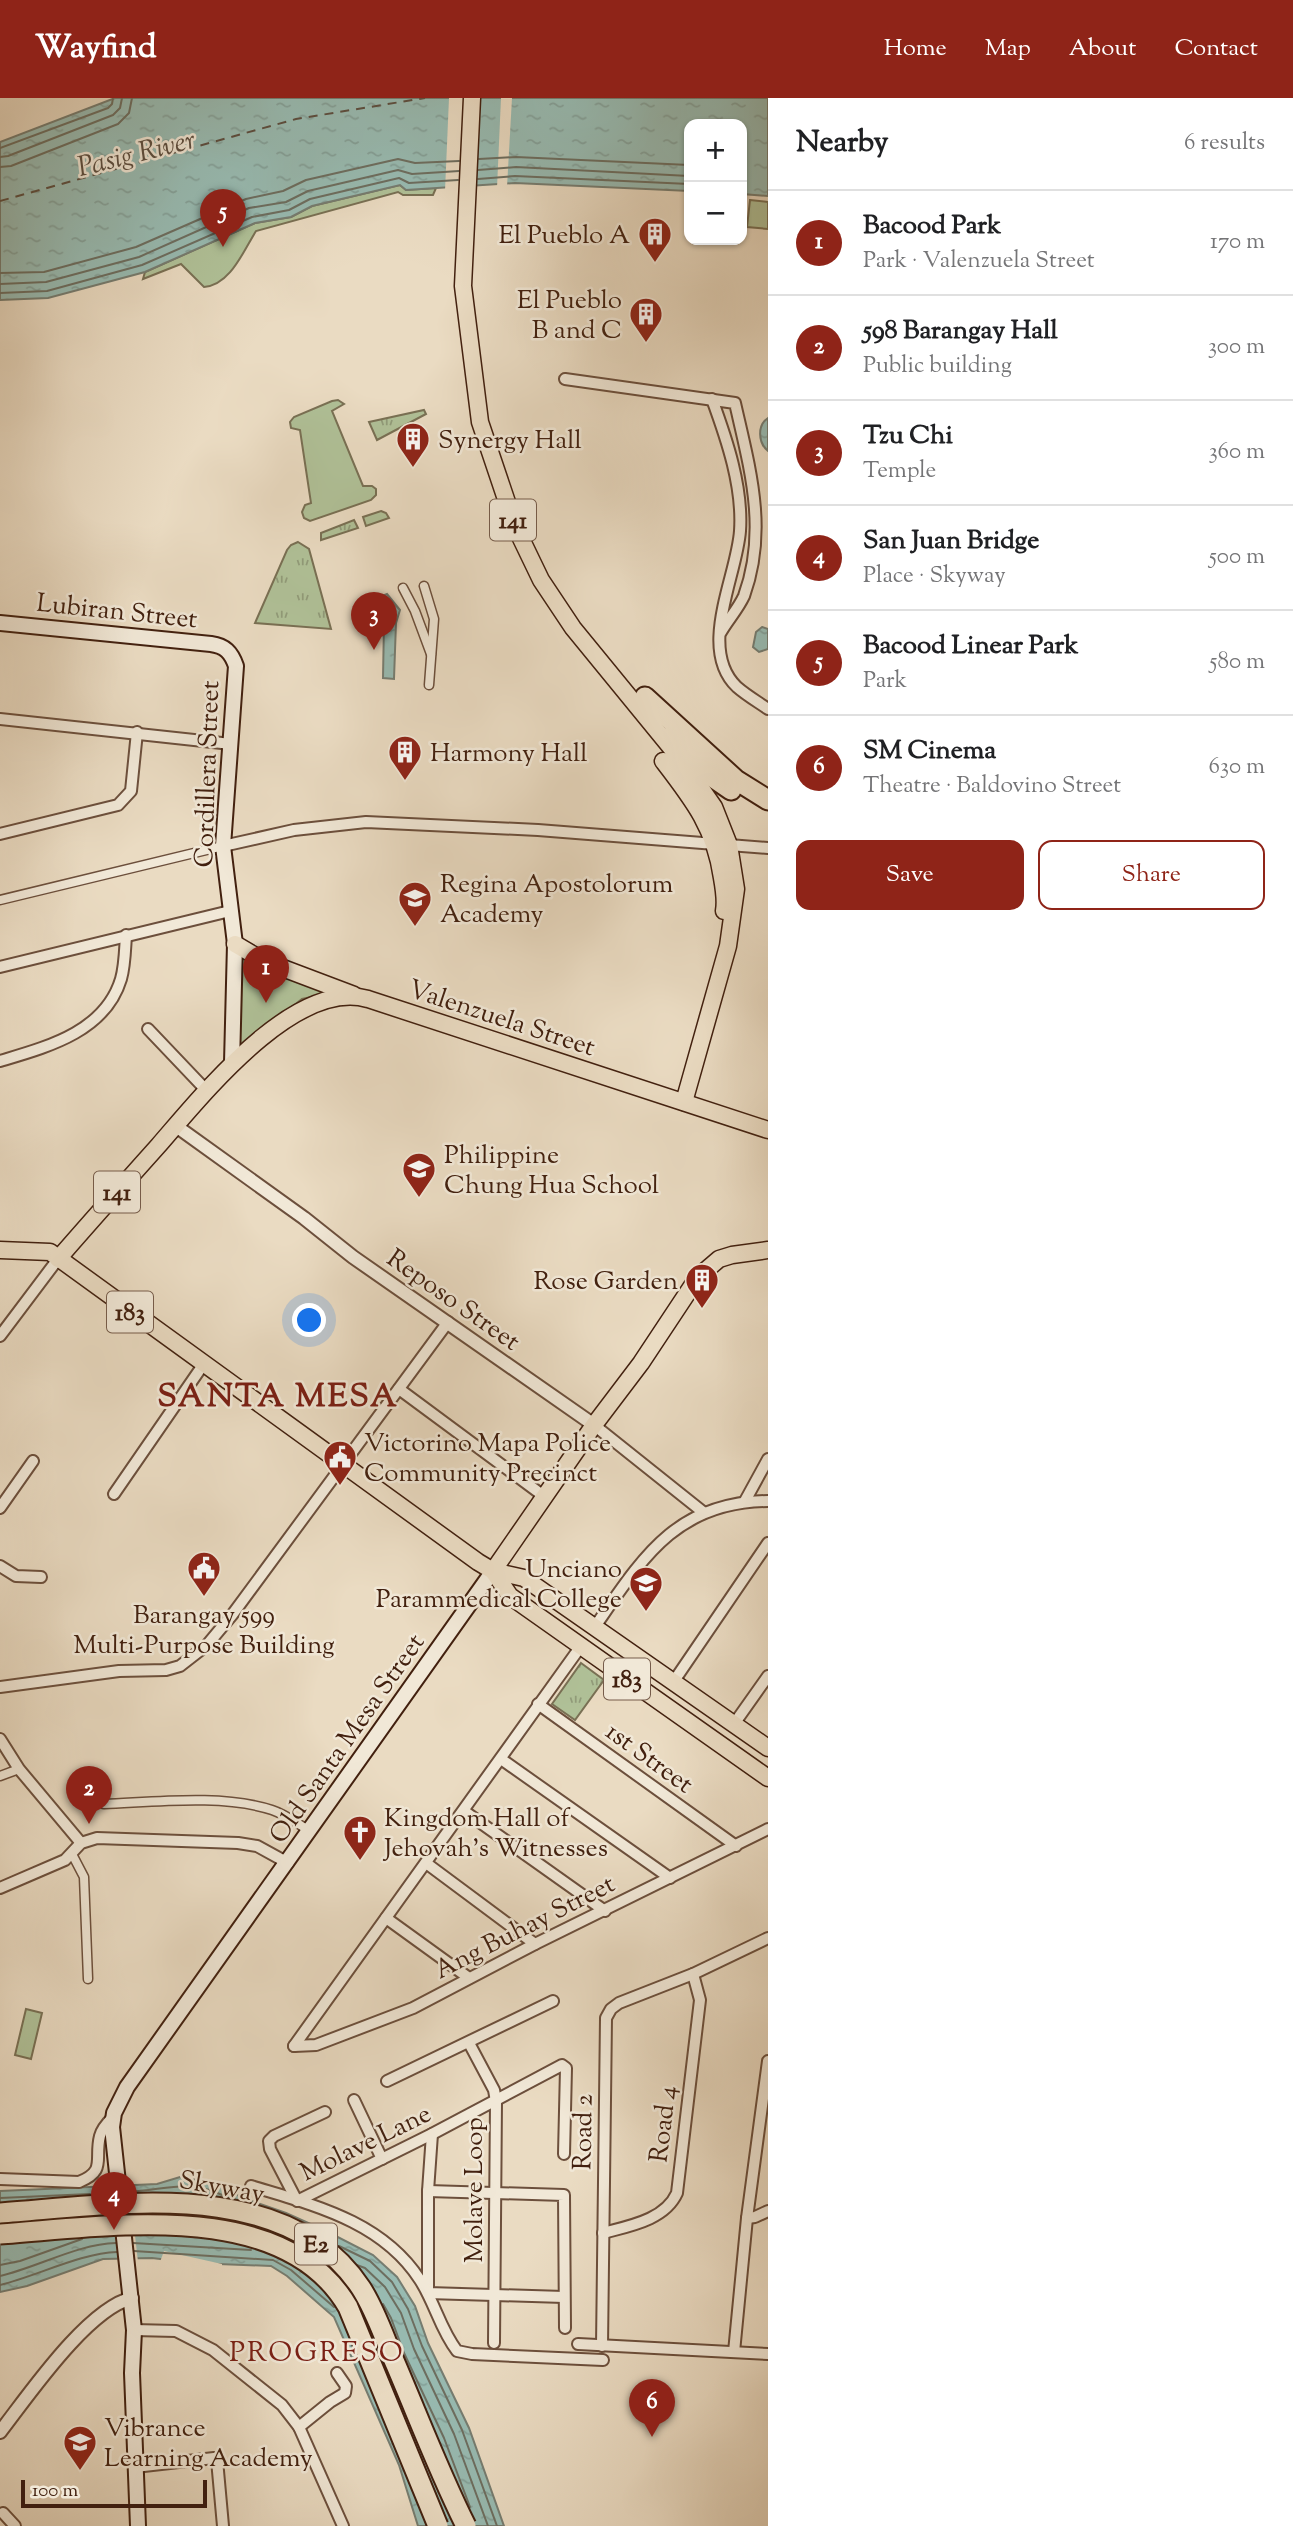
<!DOCTYPE html>
<meta charset="utf-8">
<style>
body{margin:0;font-family:"Sorts Mill Goudy",serif;background:#f6f6f6;color:#202124}
.controls{position:absolute;right:21px;top:21px;display:grid;overflow:hidden;border-radius:14px;box-shadow:0 2px 5px #0004}
.controls button{width:63px;height:63px;display:grid;place-items:center;padding:0;border:0;border-bottom:2px solid #e0e0e0;background:#fff;color:#202124;font:35px sans-serif}
.scale{position:absolute;left:21px;bottom:18px;width:186px;box-sizing:border-box;padding-left:7px;border:4px solid #42200f;border-top:0;font-size:19px;line-height:24px;white-space:nowrap;color:#42200f;-webkit-text-stroke:5px #f1e8d7;paint-order:stroke}
.you{position:absolute;left:310px;top:1223px;width:24px;height:24px;margin:-18px;border:5px solid #fff;border-radius:50%;background:#1a73e8;box-shadow:0 0 0 10px #1a73e833}
.badge{display:grid;place-items:center;width:46px;height:46px;border-radius:50%;background:#8f2418;color:#fff;font-size:23px;font-weight:700}
.pin{position:absolute;translate:-50% -58px;filter:drop-shadow(0 2px 4px #0008)}
.pin::after{content:'';position:absolute;top:37px;width:24px;height:21px;background:inherit;clip-path:polygon(0 0,100% 0,50% 100%)}
.list{margin:0;padding:0;list-style:none}
h2{display:flex;justify-content:space-between;align-items:center;height:91px;margin:0;padding:0 28px;font-size:30px}
h2 small{font-size:23px;font-weight:400;color:#757577}
.list li{display:grid;grid-template-columns:46px 1fr auto;gap:21px;align-items:center;box-sizing:border-box;height:105px;padding:0 28px;border-top:2px solid #e0e0e0}
.list b{display:block;font-size:26px;white-space:nowrap}
.list p{margin:0;font-size:23px;white-space:nowrap;color:#757577}
.list em{font-size:23px;font-style:normal;color:#757577}
.actions{display:flex;gap:14px;padding:21px 28px}
.actions a{flex:1;padding:16px 0;border:2px solid #8f2418;border-radius:14px;text-align:center;font-size:24px;color:#8f2418}
.actions .main{background:#8f2418;color:#fff}
.map{position:relative;flex:none;width:768px;height:2428px;overflow:hidden}
header{display:flex;align-items:center;gap:42px;box-sizing:border-box;height:98px;padding:0 35px;background:#8f2418;color:#fff}
header strong{font-size:33px}
nav{display:flex;gap:38px;margin-inline-start:auto;font-size:24px}
main{display:flex}
aside{flex:1;background:#fff}
.map>svg:first-child{display:block}
.grass{fill:url(#grass-tufts);stroke:#797054;stroke-width:2}
.park{fill:#b0c198;stroke:#797054;stroke-width:2}
.water{fill:url(#water-ripples);stroke:#767d71;stroke-width:2}
.pier{fill:#eadbc2}
.lines{fill:none;stroke-linecap:round;stroke-linejoin:round}
.shore{stroke:#6d6e60;stroke-width:2}
.ferry{stroke:#5c4e40;stroke-width:2;stroke-dasharray:9 7;stroke-linecap:butt}
.pedestrian-casing{stroke:#6c4f3c;stroke-width:11}
.minor-casing{stroke:#6c4f3c;stroke-width:14}
.tertiary-casing{stroke:#6c4f3c;stroke-width:16}
.secondary-casing{stroke:#42200f;stroke-width:18}
.primary-casing{stroke:#42200f;stroke-width:19}
.motorway-casing{stroke:#42200f;stroke-width:23}
.pedestrian{stroke:#f1e8d7;stroke-width:8}
.minor{stroke:#f1e8d7;stroke-width:10}
.tertiary{stroke:#f1e8d7;stroke-width:12}
.secondary{stroke:#f1e8d7;stroke-width:14}
.primary{stroke:#eadbc2;stroke-width:16}
.motorway{stroke:#eadbc2;stroke-width:19}
.motorway-bridge-casing{stroke:#42200f;stroke-width:23;stroke-linecap:butt}
.motorway-bridge{stroke:#eadbc2;stroke-width:19}
.labels{text-anchor:middle;stroke-width:5;stroke-linejoin:round;paint-order:stroke}
.shield{fill:#f1e8d7;stroke:#765c4b;stroke-width:2}
.shield-label{font-size:24px;font-weight:bold;fill:#42200f}
.poi-label{font-size:26px;fill:#42200f;stroke:#f1e8d7;text-anchor:start}
.street-label{font-size:26px;fill:#42200f;stroke:#f1e8d7}
.water-label{font-size:28px;font-style:italic;fill:#5c4e40;stroke:#f1e8d7}
.neighbourhood-label{font-size:28px;letter-spacing:2px;fill:#7a1f14;stroke:#f1e8d7}
.district-label{font-size:33px;font-weight:bold;letter-spacing:2px;fill:#7a1f14;stroke:#f1e8d7}
</style>
<header>
<strong>Wayfind</strong>
<nav><a>Home</a><a>Map</a><a>About</a><a>Contact</a></nav>
</header>
<main>
<div class="map">
<svg width="768" height="2428" viewBox="0 0 768 2428">
<defs>
<pattern id="grass-tufts" width="24" height="20" patternUnits="userSpaceOnUse" patternTransform="scale(1.75)"><rect width="24" height="20" fill="#b0c198"/><path d="M3 7l-1-3M5 7V3M7 7l1-3M15 17l-1-3M17 17v-4M19 17l1-3" fill="none" stroke="#919c7a"/></pattern>
<pattern id="water-ripples" width="26" height="14" patternUnits="userSpaceOnUse" patternTransform="scale(1.75)"><rect width="26" height="14" fill="#98bbb2"/><path d="M2 4q2-2 4 0t4 0M15 11q2-2 4 0t4 0" fill="none" stroke="#84a098"/></pattern>
</defs>
<rect width="100%" height="100%" fill="#eadbc2"/>
<filter id="stains"><feTurbulence type="fractalNoise" baseFrequency=".00286" numOctaves="4"/><feColorMatrix values="0 0 0 0 .2 0 0 0 0 .09 0 0 0 0 .02 0 0 0 .5 -.17"/></filter>
<radialGradient id="worn" r=".72"><stop offset=".6" stop-color="#630" stop-opacity="0"/><stop offset="1" stop-color="#630" stop-opacity=".3"/></radialGradient>
<!-- grass -->
<g class="grass">
<polygon points="424,312 426,316 377,342 369,324"/>
<polygon points="381,413 386,415 389,420 366,428 363,419"/>
<polygon points="354,422 358,430 321,442 321,435"/>
<polygon points="298,444 309,451 331,531 255,525 287,452 291,447"/>
<polygon points="581,1565 604,1582 575,1622 552,1606"/>
</g>
<!-- park -->
<g class="park">
<path d="M400,87L406,92L436,90L433,97H403L398,94L256,133C243,154 230,187 204,189L181,166L143,181L145,174L255,125L291,119L312,108Z"/>
<polygon points="750,102 768,104 768,131 747,129"/>
<polygon points="338,302 344,306 332,313 363,388 372,388 376,391 376,397 371,402 310,423 304,420 302,414 305,407 311,405 300,332 291,330 290,324 294,319 332,303"/>
<polygon points="245,856 331,895 302,901 245,947 240,946 237,941 238,859"/>
<polygon points="26,1911 42,1915 31,1961 15,1957"/>
</g>
<!-- water -->
<g class="water">
<polygon points="115,0 768,0 768,98 742,96 742,26 689,26 689,93 515,85 406,92 400,87 312,108 291,119 255,125 145,174 48,200 0,202 0,44"/>
<path d="M768,320V353C758,345 757,327 768,320Z"/>
<polygon points="387,496 400,512 396,525 394,581 383,580 384,525 375,523 373,513 375,501"/>
<polygon points="762,529 768,531 768,551 759,554 753,549 756,534"/>
<polygon points="180,2079 215,2085 243,2100 286,2115 326,2133 373,2157 397,2179 415,2208 428,2245 469,2330 504,2428 418,2428 399,2367 334,2219 287,2178 271,2168 193,2165 152,2160 103,2161 27,2188 0,2194 0,2093 157,2086"/>
</g>
<!-- pier -->
<g class="pier">
<polygon points="449,0 479,0 475,91 445,93"/>
<polygon points="501,0 512,0 507,89 497,90"/>
<polygon points="129,2084 138,2164 118,2164 109,2085"/>
<polygon points="164,2153 222,2166 222,2170 160,2164"/>
</g>
<g class="lines">
<!-- shore -->
<g class="shore">
<polyline points="0,50 108,10 112,6 113,0"/>
<polyline points="0,59 8,58 113,17 120,10 122,0"/>
<polyline points="479,61 516,59 689,67"/>
<polyline points="0,69 11,68 118,26 129,15 132,0"/>
<polyline points="478,72 516,69 689,78"/>
<polyline points="478,81 515,78 689,86"/>
<polyline points="0,175 44,174 136,149 246,101 283,93 306,82 398,61 415,65 459,63"/>
<polyline points="0,186 46,184 139,159 249,110 286,104 308,93 398,72 412,76 459,73"/>
<polyline points="0,195 47,193 142,167 252,119 289,112 310,101 399,80 409,85 458,82"/>
<path d="M128,2094C168,2092 190,2079 228,2100"/>
<polyline points="0,2100 90,2096"/>
<polyline points="133,2145 251,2152"/>
<polyline points="339,2148 370,2163 392,2184 408,2211 422,2248 462,2332 497,2428"/>
<polyline points="134,2153 273,2162 291,2172 334,2209"/>
<polyline points="354,2166 365,2170 385,2189 401,2215 414,2251 454,2336 488,2428"/>
<polyline points="0,2167 20,2163 82,2141"/>
<path d="M0,2178C38,2169 78,2146 116,2145"/>
<path d="M0,2187C37,2178 81,2155 117,2154"/>
<polyline points="383,2206 391,2220 404,2255 444,2340 470,2409"/>
</g>
<!-- ferry -->
<polyline class="ferry" points="0,103 296,21 425,0"/>
<defs>
<g id="pedestrian">
<polyline points="424,488 434,521 429,587"/>
<polyline points="403,490 415,513 431,556"/>
<polyline points="0,802 223,748"/>
<path d="M99,1677L104,1706C155,1704 223,1696 272,1712C285,1716 298,1726 310,1733"/>
<polyline points="0,1678 19,1671"/>
<polyline points="72,1756 84,1779 88,1881"/>
</g>
<g id="minor">
<path d="M565,281L735,305C750,371 768,432 744,498C738,511 728,522 721,534"/>
<path d="M712,301C727,342 743,389 740,433C737,478 697,551 737,589C746,597 758,604 768,611"/>
<polyline points="0,621 231,646"/>
<polyline points="0,736 118,707 131,693 137,634"/>
<polyline points="729,747 768,750"/>
<polyline points="223,748 294,732 366,724 538,732 715,746"/>
<polyline points="0,869 230,813"/>
<polyline points="148,931 206,992"/>
<path d="M0,963C47,949 105,934 121,881C125,867 125,851 126,837"/>
<polyline points="0,1238 58,1161"/>
<polyline points="399,1291 545,1399"/>
<polyline points="594,1327 703,1414"/>
<polyline points="114,1396 203,1267"/>
<polyline points="745,1403 768,1361"/>
<polyline points="0,1410 33,1363"/>
<polyline points="0,1468 16,1478 41,1479"/>
<path d="M594,1530C642,1461 675,1404 768,1403"/>
<polyline points="674,1583 768,1445"/>
<polyline points="0,1589 119,1573 166,1572 180,1568 207,1547 232,1517 448,1224"/>
<polyline points="538,1606 736,1748"/>
<polyline points="734,1626 768,1578"/>
<polyline points="0,1641 19,1671 81,1745"/>
<polyline points="501,1661 670,1780"/>
<polyline points="464,1713 605,1813"/>
<polyline points="426,1765 535,1846"/>
<polyline points="0,1790 65,1762 81,1745 97,1740 238,1745 257,1748 288,1765"/>
<polyline points="386,1820 469,1880"/>
<polyline points="469,1945 494,1992 496,2003 494,2245"/>
<polyline points="294,1948 316,1947 413,1910 535,1846 768,1731"/>
<polyline points="294,1948 581,1548"/>
<polyline points="387,1983 553,1903"/>
<polyline points="354,2002 382,2061"/>
<polyline points="325,2014 274,2038 269,2043 270,2051 297,2103 432,2036 562,1967 566,1970 564,2056"/>
<polyline points="432,2036 428,2093 428,2195 564,2199"/>
<path d="M0,2081L79,2084C107,2073 94,2061 100,2038C102,2030 108,2024 113,2019"/>
<path d="M251,2088C313,2107 382,2123 420,2182C435,2205 440,2231 457,2253L472,2256L603,2262"/>
<polyline points="428,2093 564,2097 565,2230"/>
<polyline points="747,2120 755,2119 768,2113"/>
<path d="M603,2135C629,2128 665,2122 677,2095L700,1902L693,1876"/>
<polyline points="134,2232 176,2233 213,2252 282,2307 299,2329 343,2428"/>
<polyline points="578,2246 768,2256"/>
<polyline points="602,2248 606,1920 611,1911 619,1905 693,1876 768,1840"/>
<polyline points="734,2254 747,2120 768,1963"/>
<polyline points="299,2329 330,2304 345,2295 346,2288 337,2275"/>
<polyline points="135,2369 214,2360 217,2362 223,2428"/>
<polyline points="3,2415 15,2428"/>
</g>
<g id="tertiary">
<polyline points="176,1028 304,1120 353,1159 594,1327"/>
<path d="M0,2334C28,2298 87,2211 132,2200"/>
</g>
<g id="secondary">
<path d="M0,525L211,546C225,548 231,554 236,568L223,748L235,846L232,965"/>
<polyline points="138,2428 132,2275 134,2232 112,2029 114,2015 127,1989 493,1473"/>
</g>
<g id="primary">
<polyline points="472,0 463,188 480,324 515,428 541,482 573,530 672,651 689,696"/>
<path d="M663,663C693,702 715,730 722,780C724,791 726,802 724,813"/>
<polyline points="682,663 714,709 729,747 736,791 728,848 684,1004"/>
<polyline points="235,846 264,863 354,897"/>
<polyline points="0,1152 50,1154 478,1464 493,1473 524,1480 768,1650"/>
<path d="M58,1161C91,1123 124,1086 158,1048C200,1000 294,880 368,901L768,1032"/>
<polyline points="493,1473 594,1327 641,1265 698,1179 719,1161 732,1157 768,1152"/>
<polyline points="493,1473 510,1498 768,1680"/>
</g>
<g id="motorway">
<polyline points="645,599 736,682 768,702"/>
<polyline points="669,639 699,670 731,692"/>
</g>
</defs>
<!-- pedestrian casing -->
<use href="#pedestrian" class="pedestrian-casing"/>
<!-- minor casing -->
<use href="#minor" class="minor-casing"/>
<!-- tertiary casing -->
<use href="#tertiary" class="tertiary-casing"/>
<!-- secondary casing -->
<use href="#secondary" class="secondary-casing"/>
<!-- primary casing -->
<use href="#primary" class="primary-casing"/>
<!-- motorway casing -->
<use href="#motorway" class="motorway-casing"/>
<!-- pedestrian -->
<use href="#pedestrian" class="pedestrian"/>
<!-- minor -->
<use href="#minor" class="minor"/>
<!-- tertiary -->
<use href="#tertiary" class="tertiary"/>
<!-- secondary -->
<use href="#secondary" class="secondary"/>
<!-- primary -->
<use href="#primary" class="primary"/>
<!-- motorway -->
<use href="#motorway" class="motorway"/>
<defs>
<g id="motorway-bridge">
<path d="M0,2115C115,2107 286,2076 361,2190C376,2213 385,2242 396,2267C419,2321 440,2376 466,2428"/>
<path d="M0,2136C106,2129 284,2098 348,2209L438,2428"/>
</g>
</defs>
<!-- motorway-bridge casing -->
<use href="#motorway-bridge" class="motorway-bridge-casing"/>
<!-- motorway-bridge -->
<use href="#motorway-bridge" class="motorway-bridge"/>
</g>
<!-- icons -->
<defs>
<symbol id="building-pin" viewBox="-11 -11 22 30"><path d="M0 17L-7.5 6A9.5 9.5 0 1 1 7.5 6Z" fill="#8f2418" stroke="#f1e8d7"/><path d="M-4-6H4V6H1V3H-1V6H-4ZM-2.5-4.3h1.7v1.8h-1.7ZM.8-4.3h1.7v1.8H.8ZM-2.5-1h1.7V.8h-1.7ZM.8-1h1.7V.8H.8Z" fill="#fff"/></symbol>
<symbol id="school-pin" viewBox="-11 -11 22 30"><path d="M0 17L-7.5 6A9.5 9.5 0 1 1 7.5 6Z" fill="#8f2418" stroke="#f1e8d7"/><path d="M0-5L7-2L0 1L-7-2ZM-4 1L0 2.5L4 1V4Q0 6-4 4Z" fill="#fff"/></symbol>
<symbol id="civic-pin" viewBox="-11 -11 22 30"><path d="M0 17L-7.5 6A9.5 9.5 0 1 1 7.5 6Z" fill="#8f2418" stroke="#f1e8d7"/><path d="M-.6-6.5H3V-4.5H.6V-3L4-1V1h2V6H-6V1h2V-1L-.6-3ZM-1.2 2.5V6h2.4V2.5Z" fill="#fff"/></symbol>
<symbol id="university-pin" viewBox="-11 -11 22 30"><path d="M0 17L-7.5 6A9.5 9.5 0 1 1 7.5 6Z" fill="#8f2418" stroke="#f1e8d7"/><path d="M0-5L7-2L0 1L-7-2ZM-4 1L0 2.5L4 1V4Q0 6-4 4Z" fill="#fff"/></symbol>
<symbol id="church-pin" viewBox="-11 -11 22 30"><path d="M0 17L-7.5 6A9.5 9.5 0 1 1 7.5 6Z" fill="#8f2418" stroke="#f1e8d7"/><path d="M-1.2-6h2.4v3.5h3.3v2.4h-3.3V6h-2.4V-.1h-3.3v-2.4h3.3Z" fill="#fff"/></symbol>
</defs>
<g fill-rule="evenodd">
<use href="#building-pin" x="636" y="117" width="38" height="52"/>
<use href="#building-pin" x="627" y="197" width="38" height="52"/>
<use href="#building-pin" x="394" y="322" width="38" height="52"/>
<use href="#building-pin" x="386" y="635" width="38" height="52"/>
<use href="#school-pin" x="396" y="781" width="38" height="52"/>
<use href="#school-pin" x="400" y="1052" width="38" height="52"/>
<use href="#building-pin" x="683" y="1163" width="38" height="52"/>
<use href="#civic-pin" x="321" y="1340" width="38" height="52"/>
<use href="#civic-pin" x="185" y="1451" width="38" height="52"/>
<use href="#university-pin" x="627" y="1466" width="38" height="52"/>
<use href="#church-pin" x="341" y="1715" width="38" height="52"/>
<use href="#school-pin" x="61" y="2325" width="38" height="52"/>
</g>
<g class="labels">
<!-- shield labels -->
<g class="shield">
<rect x="490" y="401.5" width="46" height="41" rx="5"/>
<rect x="94" y="1073.5" width="46" height="41" rx="5"/>
<rect x="107" y="1193.5" width="46" height="41" rx="5"/>
<rect x="604" y="1560.5" width="46" height="41" rx="5"/>
<rect x="295" y="2125.5" width="42" height="41" rx="5"/>
</g>
<g class="shield-label">
<text x="513" y="430">141</text>
<text x="117" y="1102">141</text>
<text x="130" y="1222">183</text>
<text x="627" y="1589">183</text>
<text x="316" y="2154">E2</text>
</g>
<!-- poi labels -->
<g class="poi-label">
<text x="630" y="145" text-anchor="end">El Pueblo A</text>
<text x="622" y="210" text-anchor="end">El Pueblo<tspan x="622" dy="30">B and C</tspan></text>
<text x="438" y="350">Synergy Hall</text>
<text x="430" y="663">Harmony Hall</text>
<text x="440" y="794">Regina Apostolorum<tspan x="440" dy="30">Academy</tspan></text>
<text x="444" y="1065">Philippine<tspan x="444" dy="30">Chung Hua School</tspan></text>
<text x="678" y="1191" text-anchor="end">Rose Garden</text>
<text x="364" y="1353">Victorino Mapa Police<tspan x="364" dy="30">Community Precinct</tspan></text>
<text x="622" y="1479" text-anchor="end">Unciano<tspan x="622" dy="30">Parammedical College</tspan></text>
<text x="204" y="1525" text-anchor="middle">Barangay 599<tspan x="204" dy="30">Multi-Purpose Building</tspan></text>
<text x="384" y="1728">Kingdom Hall of<tspan x="384" dy="30">Jehovah's Witnesses</tspan></text>
<text x="104" y="2338">Vibrance<tspan x="104" dy="30">Learning Academy</tspan></text>
</g>
<!-- street labels -->
<g class="street-label">
<text transform="translate(117 512) rotate(6)" y="9">Lubiran Street</text>
<text transform="translate(206 676) rotate(-88)" y="9">Cordillera Street</text>
<text transform="translate(502 919) rotate(18)" y="9">Valenzuela Street</text>
<text transform="translate(454 1201) rotate(35)" y="9">Reposo Street</text>
<text transform="translate(346 1640) rotate(-55)" y="9">Old Santa Mesa Street</text>
<text transform="translate(650 1659) rotate(36)" y="9">1st Street</text>
<text transform="translate(524 1828) rotate(-27)" y="9">Ang Buhay Street</text>
<text transform="translate(662 2026) rotate(-83)" y="9">Road 4</text>
<text transform="translate(582 2034) rotate(-89)" y="9">Road 2</text>
<text transform="translate(365 2044) rotate(-26)" y="9">Molave Lane</text>
<text transform="translate(222 2088) rotate(10)" y="9">Skyway</text>
<text transform="translate(473 2092) rotate(-90)" y="9">Molave Loop</text>
</g>
<!-- water labels -->
<g class="water-label">
<text transform="translate(136 54) rotate(-14)" y="10">Pasig River</text>
</g>
<!-- neighbourhood labels -->
<g class="neighbourhood-label">
<text x="317" y="2263">PROGRESO</text>
</g>
<!-- district labels -->
<g class="district-label">
<text x="278" y="1308">SANTA MESA</text>
</g>
</g>
<rect width="100%" height="100%" filter="url(#stains)"/>
<rect width="100%" height="100%" fill="url(#worn)"/>
</svg>
<div class="controls">
<button>+</button>
<button>−</button>
</div>
<div class="scale">100 m</div>
<div class="you"></div>
<div class="pin badge" style="left:266px;top:905px">1</div>
<div class="pin badge" style="left:89px;top:1726px">2</div>
<div class="pin badge" style="left:374px;top:552px">3</div>
<div class="pin badge" style="left:114px;top:2132px">4</div>
<div class="pin badge" style="left:223px;top:149px">5</div>
<div class="pin badge" style="left:652px;top:2339px">6</div>
</div>
<aside>
<h2>Nearby<small>6 results</small></h2>
<ul class="list">
<li><span class="badge">1</span><div><b>Bacood Park</b><p>Park · Valenzuela Street</p></div><em>170 m</em></li>
<li><span class="badge">2</span><div><b>598 Barangay Hall</b><p>Public building</p></div><em>300 m</em></li>
<li><span class="badge">3</span><div><b>Tzu Chi</b><p>Temple</p></div><em>360 m</em></li>
<li><span class="badge">4</span><div><b>San Juan Bridge</b><p>Place · Skyway</p></div><em>500 m</em></li>
<li><span class="badge">5</span><div><b>Bacood Linear Park</b><p>Park</p></div><em>580 m</em></li>
<li><span class="badge">6</span><div><b>SM Cinema</b><p>Theatre · Baldovino Street</p></div><em>630 m</em></li>
</ul>
<div class="actions"><a class="main">Save</a><a>Share</a></div>
</aside>
</main>
